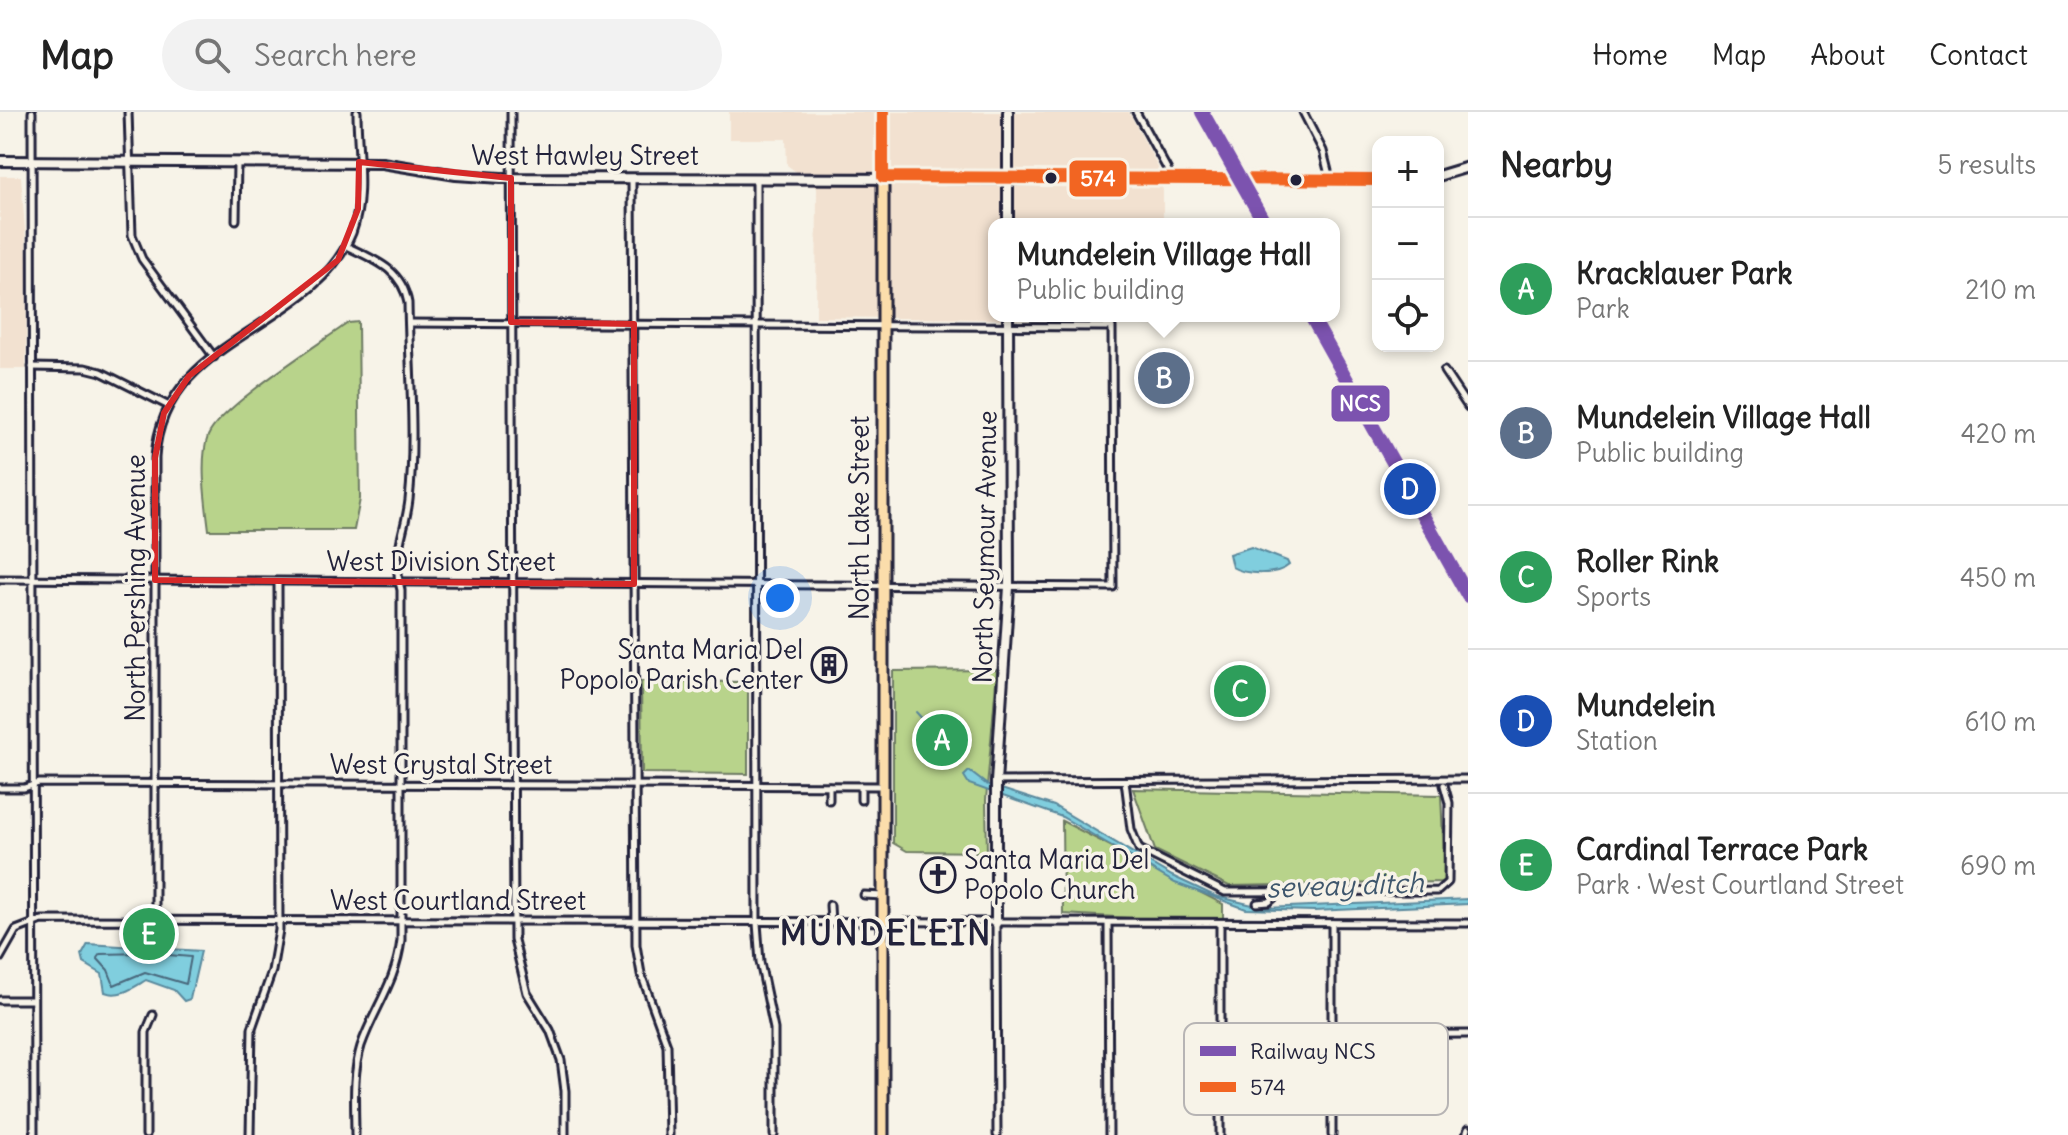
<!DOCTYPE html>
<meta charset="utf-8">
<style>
body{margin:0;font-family:Delius,sans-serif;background:#f2f2f2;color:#222}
.controls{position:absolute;right:24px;top:24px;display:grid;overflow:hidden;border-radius:16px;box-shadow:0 4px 12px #0003}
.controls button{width:72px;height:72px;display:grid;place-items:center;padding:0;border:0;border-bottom:2px solid #e0e0e0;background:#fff;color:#222;font:40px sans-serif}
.you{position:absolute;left:780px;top:486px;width:28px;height:28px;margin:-20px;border:6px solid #fff;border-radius:50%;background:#1a73e8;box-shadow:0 0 0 12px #1a73e833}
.badge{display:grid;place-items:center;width:52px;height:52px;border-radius:50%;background:#22223b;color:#fff;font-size:26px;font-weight:700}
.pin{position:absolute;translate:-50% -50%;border:4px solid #fff;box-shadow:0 2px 8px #0006}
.popup{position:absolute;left:988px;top:106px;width:352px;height:104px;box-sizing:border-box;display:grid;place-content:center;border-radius:16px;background:#fff;filter:drop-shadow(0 2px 6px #0005);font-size:26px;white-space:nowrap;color:#767676}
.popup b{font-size:30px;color:#222}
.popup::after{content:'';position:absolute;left:50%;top:100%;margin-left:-16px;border:16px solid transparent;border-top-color:#fff}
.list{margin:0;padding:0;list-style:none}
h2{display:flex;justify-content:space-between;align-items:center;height:104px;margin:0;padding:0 32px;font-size:34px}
h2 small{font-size:26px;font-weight:400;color:#767676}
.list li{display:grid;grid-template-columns:52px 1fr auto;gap:24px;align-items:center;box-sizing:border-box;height:144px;padding:0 32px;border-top:2px solid #e0e0e0}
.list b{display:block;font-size:30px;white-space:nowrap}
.list p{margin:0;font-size:26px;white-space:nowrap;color:#767676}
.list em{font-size:26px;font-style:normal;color:#767676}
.icon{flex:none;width:44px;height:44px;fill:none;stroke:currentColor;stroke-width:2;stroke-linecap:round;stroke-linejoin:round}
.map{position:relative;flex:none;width:1468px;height:1023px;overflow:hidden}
header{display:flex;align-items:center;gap:48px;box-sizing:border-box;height:112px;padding:0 40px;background:#fff;border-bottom:2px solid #e0e0e0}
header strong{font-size:38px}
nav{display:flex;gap:44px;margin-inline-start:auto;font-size:28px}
.search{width:560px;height:72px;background:#f2f2f2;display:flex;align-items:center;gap:20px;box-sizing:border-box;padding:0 28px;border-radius:44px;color:#767676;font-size:30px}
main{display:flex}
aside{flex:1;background:#fff}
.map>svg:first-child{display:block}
.built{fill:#f2e1d0}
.green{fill:#b8d38b;stroke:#6d7a63;stroke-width:2}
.water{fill:#80cede;stroke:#5a899d;stroke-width:2}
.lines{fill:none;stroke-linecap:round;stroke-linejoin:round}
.shore{stroke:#48677c;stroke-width:2}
.stream{stroke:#5a899d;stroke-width:2}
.street-casing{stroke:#22223b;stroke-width:11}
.secondary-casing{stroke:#22223b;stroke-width:14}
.primary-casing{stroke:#22223b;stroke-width:15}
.street{stroke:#f7f3e8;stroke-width:5}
.secondary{stroke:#f7f3e8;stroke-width:8}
.primary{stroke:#fbddab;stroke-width:9}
.bus-1-casing{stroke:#f7f3e8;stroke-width:18}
.bus-1{stroke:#f26522;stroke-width:12}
.rail-1-casing{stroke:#f7f3e8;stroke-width:20}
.rail-1{stroke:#7c53af;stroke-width:14}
.marked{fill:none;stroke:#d62828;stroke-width:6;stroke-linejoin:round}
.bus-dot{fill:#22223b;stroke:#f7f3e8;stroke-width:3}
.labels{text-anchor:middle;stroke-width:7;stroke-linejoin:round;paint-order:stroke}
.street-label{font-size:26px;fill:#22223b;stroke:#f7f3e8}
.poi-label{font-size:26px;fill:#22223b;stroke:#f7f3e8;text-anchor:end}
.water-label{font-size:28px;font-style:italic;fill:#3e566c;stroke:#f7f3e8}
.district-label{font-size:34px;font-weight:bold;letter-spacing:2px;fill:#22223b;stroke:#f7f3e8}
.key{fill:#f7f3e8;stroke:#b7b4b4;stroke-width:2}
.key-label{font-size:22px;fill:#22223b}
.line-badge{stroke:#f7f3e8;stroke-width:3}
.badge-label{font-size:22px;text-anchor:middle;font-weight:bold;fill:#fff}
</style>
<header>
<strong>Map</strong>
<div class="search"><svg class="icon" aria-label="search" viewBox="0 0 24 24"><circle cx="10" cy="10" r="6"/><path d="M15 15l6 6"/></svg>Search here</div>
<nav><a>Home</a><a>Map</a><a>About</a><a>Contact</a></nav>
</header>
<main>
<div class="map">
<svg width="1468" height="1023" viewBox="0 0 1468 1023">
<rect width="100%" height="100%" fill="#f7f3e8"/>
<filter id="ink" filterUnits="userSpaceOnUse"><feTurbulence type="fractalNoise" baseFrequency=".0125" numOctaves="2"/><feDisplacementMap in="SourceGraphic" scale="16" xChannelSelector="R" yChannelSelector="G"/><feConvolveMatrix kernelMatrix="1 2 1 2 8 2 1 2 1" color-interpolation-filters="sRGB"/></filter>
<g filter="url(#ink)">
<!-- built -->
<g class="built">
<polygon points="729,0 1129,0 1158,55 1163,79 1163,112 994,112 994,204 1163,204 1163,209 816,205 817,76 787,53 786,27 729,27"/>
<polygon points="0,64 21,64 27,146 26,257 0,257"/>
</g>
<!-- green -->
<g class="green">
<path d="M358,210L360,387L354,418H209C206,393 199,348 208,324C220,295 319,232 348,211Z"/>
<polygon points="997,558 986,688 987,740 907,739 893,731 893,559"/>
<polygon points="641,569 748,570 748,662 642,661"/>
<polygon points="1133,677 1441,683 1445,770 1229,774 1155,738"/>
<polygon points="1062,709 1223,792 1223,811 1063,802"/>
</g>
<!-- water -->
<g class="water">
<path d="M1251,435L1287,449L1289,453C1277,464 1245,463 1232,455L1229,442Z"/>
<polygon points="969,659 986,672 1054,694 1172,764 1215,784 1265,796 1468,787 1468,792 1314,799 1246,797 1175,771 1062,705 969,672 964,664"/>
<path d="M88,832L201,839L190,887L184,889L174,878L146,868C134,875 120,886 105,880L102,862L84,851L82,843Z"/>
</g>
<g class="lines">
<!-- shore -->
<polygon class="shore" points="146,841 191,845 186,872 145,860 114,873 108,858 97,846 100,842"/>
<!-- stream -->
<polyline class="stream" points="916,600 955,643"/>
<defs>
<g id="street">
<polyline points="32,0 34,1023"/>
<polyline points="128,0 132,123 142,147 214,245"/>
<polyline points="511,0 514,828 527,881 550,918 561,948 565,979 565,1023"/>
<polyline points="1136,0 1172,66"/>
<polyline points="1303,0 1323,39 1330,67"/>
<polyline points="756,66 757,811 760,850 774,917 774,1023"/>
<polyline points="632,67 636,833 641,862 667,933 669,1023"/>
<polyline points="236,108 237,51"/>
<path d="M346,134C375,148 402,157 408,191C409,255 416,324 409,388C405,423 391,441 401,478V828C396,871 374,896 361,934C352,963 355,994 355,1023"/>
<polyline points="32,255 85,256 101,260 167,293"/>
<polyline points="1444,259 1468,295"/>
<polyline points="0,467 1113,475 1112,215 409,211"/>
<polyline points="997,669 1468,667"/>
<polyline points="1125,669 1131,717 1139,737 1225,780 1438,779 1448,770 1449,691 1444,673"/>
<polyline points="861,674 861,688"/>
<polyline points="0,676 24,676 39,671 882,674"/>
<polyline points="829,688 829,674"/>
<polyline points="864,783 883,784"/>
<polyline points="1257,791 1269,790 1278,782"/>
<polyline points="830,793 831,811"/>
<path d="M155,808V346C162,223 312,220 352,121C366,84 357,39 357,0"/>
<polyline points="996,811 997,1023"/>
<polyline points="1108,811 1109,1023"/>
<polyline points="1220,811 1220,1023"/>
<polyline points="1332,811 1332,1023"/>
<polyline points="0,846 16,818 42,808 1468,811"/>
<polyline points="0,888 33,888"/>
<polyline points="1332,923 1468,922"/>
<polyline points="146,1023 146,920 153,903"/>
<polyline points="250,1023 252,916 272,859 279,818 278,470"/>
<polyline points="1466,1023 1468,1017"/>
</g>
<g id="secondary">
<polyline points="1008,0 1008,112"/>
<polyline points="0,49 382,51 456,63 501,66 1378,68"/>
<polyline points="1438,64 1468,55"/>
<polyline points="996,811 996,670 1009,475 1008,204"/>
</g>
<polyline id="primary" points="883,0 883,1023"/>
</defs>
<!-- street casing -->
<use href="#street" class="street-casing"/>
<!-- secondary casing -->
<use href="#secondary" class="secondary-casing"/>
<!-- primary casing -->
<use href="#primary" class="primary-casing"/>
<!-- street -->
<use href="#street" class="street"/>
<!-- secondary -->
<use href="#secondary" class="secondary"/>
<!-- primary -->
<use href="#primary" class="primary"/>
<defs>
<polyline id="bus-1" points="883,0 883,65 1378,68"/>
</defs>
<!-- bus-1 casing -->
<use href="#bus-1" class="bus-1-casing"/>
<!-- bus-1 -->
<use href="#bus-1" class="bus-1"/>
<defs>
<g id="rail-1">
<polyline points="1202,0 1265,112"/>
<polyline points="1311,204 1468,484"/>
</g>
</defs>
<!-- rail-1 casing -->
<use href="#rail-1" class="rail-1-casing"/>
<!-- rail-1 -->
<use href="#rail-1" class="rail-1"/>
</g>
</g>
<!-- marked area -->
<path class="marked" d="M359,50L511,66V210L634,212V472L155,468V346L164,301L189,264L338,148L358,97Z"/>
<!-- icons -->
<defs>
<symbol id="building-ring" viewBox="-11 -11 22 22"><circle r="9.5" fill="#f7f3e8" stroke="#22223b" stroke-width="1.5"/><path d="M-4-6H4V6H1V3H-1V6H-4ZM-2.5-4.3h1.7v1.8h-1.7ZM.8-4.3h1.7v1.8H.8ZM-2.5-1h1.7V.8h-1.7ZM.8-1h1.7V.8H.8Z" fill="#22223b"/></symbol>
<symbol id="church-ring" viewBox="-11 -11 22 22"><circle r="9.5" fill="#f7f3e8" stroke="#22223b" stroke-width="1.5"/><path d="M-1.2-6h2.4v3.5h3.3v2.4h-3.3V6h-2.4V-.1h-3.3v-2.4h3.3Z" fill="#22223b"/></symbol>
</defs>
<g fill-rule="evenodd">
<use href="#building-ring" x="809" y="533" width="40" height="40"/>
<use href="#church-ring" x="918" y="743" width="40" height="40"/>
</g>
<!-- markers -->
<g class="bus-dot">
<circle cx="1051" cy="66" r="7"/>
<circle cx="1296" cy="68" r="7"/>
</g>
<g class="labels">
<!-- street labels -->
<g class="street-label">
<text x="585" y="53">West Hawley Street</text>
<text transform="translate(860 406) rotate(-90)" y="9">North Lake Street</text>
<text transform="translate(985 435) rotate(-89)" y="9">North Seymour Avenue</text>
<text x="441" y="459">West Division Street</text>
<text transform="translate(136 476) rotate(-90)" y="9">North Pershing Avenue</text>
<text x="441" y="662">West Crystal Street</text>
<text x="458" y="798">West Courtland Street</text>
</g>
<!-- poi labels -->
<g class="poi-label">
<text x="803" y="547">Santa Maria Del<tspan x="803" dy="30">Popolo Parish Center</tspan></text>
<text x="964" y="757" text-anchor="start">Santa Maria Del<tspan x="964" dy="30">Popolo Church</tspan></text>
</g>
<!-- water labels -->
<g class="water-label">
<text transform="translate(1345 773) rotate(-2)" y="10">seveay ditch</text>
</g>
<!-- district labels -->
<g class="district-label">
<text x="886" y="833">MUNDELEIN</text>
</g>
</g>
<!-- legend -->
<rect x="1184" y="911" width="264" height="92" rx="12" class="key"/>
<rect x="1200" y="934" width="36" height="10" fill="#7c53af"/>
<rect x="1200" y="970" width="36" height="10" fill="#f26522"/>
<g class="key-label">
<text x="1250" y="947">Railway NCS</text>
<text x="1250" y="983">574</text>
</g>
<g class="line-badge">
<rect x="1068" y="47" width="60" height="39" rx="8" fill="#f26522"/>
<rect x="1330" y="272" width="61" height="39" rx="8" fill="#7c53af"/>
</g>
<g class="badge-label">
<text x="1098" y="74">574</text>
<text x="1360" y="299">NCS</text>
</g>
</svg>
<div class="controls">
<button>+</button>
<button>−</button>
<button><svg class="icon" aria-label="locate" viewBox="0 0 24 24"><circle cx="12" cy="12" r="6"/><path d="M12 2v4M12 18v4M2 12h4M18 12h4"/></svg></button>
</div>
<div class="you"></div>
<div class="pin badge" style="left:942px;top:628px;background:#2e9e5b">A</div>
<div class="pin badge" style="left:1164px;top:266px;background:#5c6f8a">B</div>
<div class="popup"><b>Mundelein Village Hall</b>Public building</div>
<div class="pin badge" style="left:1240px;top:579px;background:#2e9e5b">C</div>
<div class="pin badge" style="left:1410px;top:377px;background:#1a4fb4">D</div>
<div class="pin badge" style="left:149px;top:822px;background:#2e9e5b">E</div>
</div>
<aside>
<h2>Nearby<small>5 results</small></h2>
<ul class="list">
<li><span class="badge" style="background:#2e9e5b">A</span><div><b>Kracklauer Park</b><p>Park</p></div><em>210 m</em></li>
<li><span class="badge" style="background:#5c6f8a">B</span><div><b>Mundelein Village Hall</b><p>Public building</p></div><em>420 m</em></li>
<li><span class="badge" style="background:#2e9e5b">C</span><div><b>Roller Rink</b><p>Sports</p></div><em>450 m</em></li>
<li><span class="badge" style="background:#1a4fb4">D</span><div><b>Mundelein</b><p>Station</p></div><em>610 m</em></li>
<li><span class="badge" style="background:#2e9e5b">E</span><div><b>Cardinal Terrace Park</b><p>Park · West Courtland Street</p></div><em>690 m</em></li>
</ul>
</aside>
</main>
